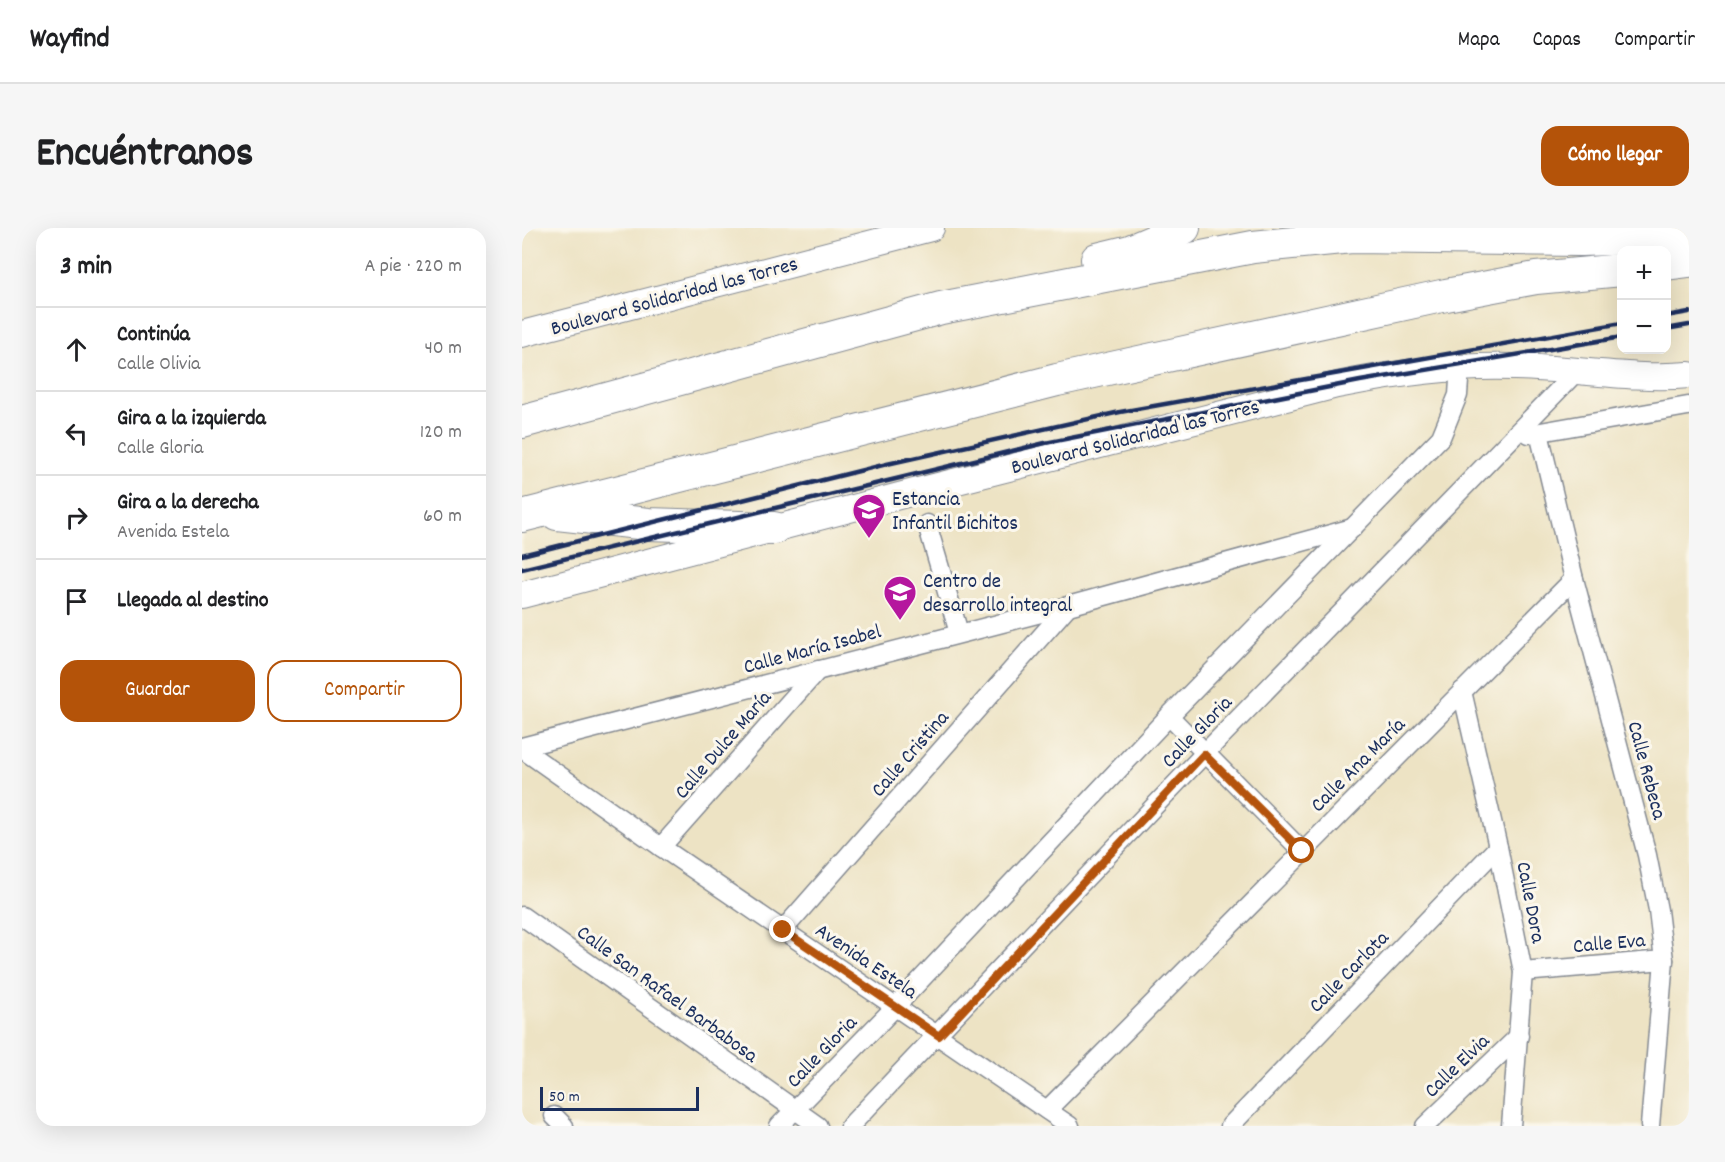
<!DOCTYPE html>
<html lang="es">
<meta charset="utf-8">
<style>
body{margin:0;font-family:Dekko,sans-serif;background:#f6f6f6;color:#202124}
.controls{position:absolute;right:18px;top:18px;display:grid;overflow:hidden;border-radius:12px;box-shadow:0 6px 24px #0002}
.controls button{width:54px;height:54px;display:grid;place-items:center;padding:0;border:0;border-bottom:2px solid #e0e0e0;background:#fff;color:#202124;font:30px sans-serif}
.scale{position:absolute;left:18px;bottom:15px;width:159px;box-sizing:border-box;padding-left:6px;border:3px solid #1b2f5e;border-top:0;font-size:16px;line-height:21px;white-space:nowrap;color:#1b2f5e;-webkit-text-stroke:4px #fbf7ec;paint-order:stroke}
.stop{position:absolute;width:18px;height:18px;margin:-14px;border:4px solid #b45309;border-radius:50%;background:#fff}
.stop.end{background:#b45309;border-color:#fff;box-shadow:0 2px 6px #0008}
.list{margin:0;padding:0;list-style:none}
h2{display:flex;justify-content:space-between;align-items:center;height:78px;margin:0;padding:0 24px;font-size:26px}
h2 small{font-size:20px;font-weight:400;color:#757577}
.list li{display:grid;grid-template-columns:39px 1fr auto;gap:18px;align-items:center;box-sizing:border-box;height:84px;padding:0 24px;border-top:2px solid #e0e0e0}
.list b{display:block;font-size:22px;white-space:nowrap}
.list p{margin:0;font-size:20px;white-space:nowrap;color:#757577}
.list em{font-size:20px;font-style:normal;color:#757577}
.actions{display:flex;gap:12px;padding:18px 24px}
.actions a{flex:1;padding:14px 0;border:2px solid #b45309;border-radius:18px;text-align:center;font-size:21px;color:#b45309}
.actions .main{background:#b45309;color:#fff}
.icon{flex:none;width:33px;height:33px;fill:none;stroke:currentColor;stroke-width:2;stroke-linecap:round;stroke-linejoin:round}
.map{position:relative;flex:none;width:1167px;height:898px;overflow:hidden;border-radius:18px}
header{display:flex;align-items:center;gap:36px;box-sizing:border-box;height:84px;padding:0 30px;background:#fff;border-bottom:2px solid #e0e0e0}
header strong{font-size:28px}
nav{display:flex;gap:33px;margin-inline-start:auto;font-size:21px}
.intro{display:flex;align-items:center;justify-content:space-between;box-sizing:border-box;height:144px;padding:0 36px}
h1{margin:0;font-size:42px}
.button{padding:15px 27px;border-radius:18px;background:#b45309;color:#fff;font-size:21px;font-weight:700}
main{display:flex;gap:36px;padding:0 36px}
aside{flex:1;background:#fff;border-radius:18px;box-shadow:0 6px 24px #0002}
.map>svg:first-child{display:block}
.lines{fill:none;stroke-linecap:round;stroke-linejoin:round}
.street-casing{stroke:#848991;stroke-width:21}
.secondary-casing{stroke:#848991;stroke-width:28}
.highway-casing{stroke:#848991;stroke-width:34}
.street{stroke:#fff;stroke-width:18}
.secondary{stroke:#fff;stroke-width:26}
.highway{stroke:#fff;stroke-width:32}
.rail{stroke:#1b2f5e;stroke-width:4.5}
.route{stroke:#b45309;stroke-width:8}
.labels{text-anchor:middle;stroke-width:6;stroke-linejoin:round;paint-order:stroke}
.street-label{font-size:21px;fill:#1b2f5e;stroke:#fbf7ec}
.poi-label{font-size:21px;fill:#1b2f5e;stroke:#fbf7ec;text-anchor:start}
</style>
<header>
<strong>Wayfind</strong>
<nav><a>Mapa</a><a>Capas</a><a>Compartir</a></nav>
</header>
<div class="intro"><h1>Encuéntranos</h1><a class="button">Cómo llegar</a></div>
<main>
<aside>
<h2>3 min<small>A pie · 220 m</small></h2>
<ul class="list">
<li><svg class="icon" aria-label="ahead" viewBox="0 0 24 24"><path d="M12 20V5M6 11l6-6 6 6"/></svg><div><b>Continúa</b><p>Calle Olivia</p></div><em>40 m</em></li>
<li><svg class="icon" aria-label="left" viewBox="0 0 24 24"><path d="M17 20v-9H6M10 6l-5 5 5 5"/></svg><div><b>Gira a la izquierda</b><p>Calle Gloria</p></div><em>120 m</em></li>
<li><svg class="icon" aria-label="right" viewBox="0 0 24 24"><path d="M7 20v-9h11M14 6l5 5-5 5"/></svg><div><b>Gira a la derecha</b><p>Avenida Estela</p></div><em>60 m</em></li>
<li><svg class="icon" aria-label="arrive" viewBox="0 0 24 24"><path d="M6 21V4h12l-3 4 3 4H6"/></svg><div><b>Llegada al destino</b></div></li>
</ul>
<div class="actions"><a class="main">Guardar</a><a>Compartir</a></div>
</aside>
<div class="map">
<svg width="1167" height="898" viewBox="0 0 1167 898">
<rect width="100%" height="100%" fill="#fbf7ec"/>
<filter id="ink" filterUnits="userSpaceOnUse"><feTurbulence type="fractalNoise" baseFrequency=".0167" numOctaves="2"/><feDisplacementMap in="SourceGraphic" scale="12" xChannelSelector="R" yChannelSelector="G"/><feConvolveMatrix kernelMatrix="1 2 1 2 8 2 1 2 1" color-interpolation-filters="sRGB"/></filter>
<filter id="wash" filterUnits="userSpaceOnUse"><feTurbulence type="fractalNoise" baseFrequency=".008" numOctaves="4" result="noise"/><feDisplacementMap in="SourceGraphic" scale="24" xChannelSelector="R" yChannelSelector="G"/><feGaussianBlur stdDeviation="1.35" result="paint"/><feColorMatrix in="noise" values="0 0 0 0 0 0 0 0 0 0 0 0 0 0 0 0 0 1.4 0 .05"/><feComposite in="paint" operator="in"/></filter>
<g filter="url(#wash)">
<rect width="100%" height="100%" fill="#ede3c4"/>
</g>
<g filter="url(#ink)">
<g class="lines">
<defs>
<g id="street">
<polyline points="1017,205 1052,351 1125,627 1136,682 1142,732 1128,898"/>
<polyline points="1007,206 1166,178"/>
<polyline points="405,296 437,405"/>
<polyline points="940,463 976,619 1001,744 989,898"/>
<polyline points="647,488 780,623"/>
<polyline points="0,519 546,378 831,300"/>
<polyline points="0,521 139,619 548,898"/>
<polyline points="139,619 296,442"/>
<polyline points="0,688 296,898"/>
<polyline points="261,702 546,378"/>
<polyline points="1001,744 1142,732"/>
<polyline points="525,882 1052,351"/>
<polyline points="32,888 42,898"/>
<polyline points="257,898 373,779 647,488 919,209 936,167 938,138"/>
<polyline points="328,898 682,526 1055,143"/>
<polyline points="708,898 976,619"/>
<polyline points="903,898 997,808"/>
</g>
<g id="secondary">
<polyline points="0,106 409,0"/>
<path d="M0,367L396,263L815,157C875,145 932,137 993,139C1049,140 1112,152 1167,147"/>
</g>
<g id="highway">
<polyline points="575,31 608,23 662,0"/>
<polyline points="1144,36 1167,33"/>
<polyline points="0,194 419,80 731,19 830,9 1060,12 1167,8"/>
<polyline points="35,286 126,296 252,300"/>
<polyline points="0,288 535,152 924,67 1014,50 1100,42"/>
</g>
</defs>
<!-- street casing -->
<use href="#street" class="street-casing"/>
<!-- secondary casing -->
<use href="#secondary" class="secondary-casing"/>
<!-- highway casing -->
<use href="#highway" class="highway-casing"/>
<!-- street -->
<use href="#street" class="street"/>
<!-- secondary -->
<use href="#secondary" class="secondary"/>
<!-- highway -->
<use href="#highway" class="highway"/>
<!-- rail -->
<g class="rail">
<polyline points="1144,88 1167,84"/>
<polyline points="1144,101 1167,97"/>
<polyline points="0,327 365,236 598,184 1100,95"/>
<polyline points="0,341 523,215 838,153 1100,109"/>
</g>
</g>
</g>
<g class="lines" filter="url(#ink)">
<!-- route -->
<polyline class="route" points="261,702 417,808 682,526 780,623"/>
</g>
<!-- icons -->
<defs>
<symbol id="school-pin" viewBox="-11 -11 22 30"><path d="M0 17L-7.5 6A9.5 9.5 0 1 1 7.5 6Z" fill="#b5179e" stroke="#fbf7ec"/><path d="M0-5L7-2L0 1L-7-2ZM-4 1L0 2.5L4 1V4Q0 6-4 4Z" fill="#fff"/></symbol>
</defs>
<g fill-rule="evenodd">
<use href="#school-pin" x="328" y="263" width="38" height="52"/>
<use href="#school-pin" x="359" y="345" width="38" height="52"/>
</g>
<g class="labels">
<!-- street labels -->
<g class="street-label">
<text transform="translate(152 67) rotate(-15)" y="7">Boulevard Solidaridad las Torres</text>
<text transform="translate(613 208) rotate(-14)" y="7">Boulevard Solidaridad las Torres</text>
<text transform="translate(290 420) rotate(-15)" y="7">Calle María Isabel</text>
<text transform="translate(674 503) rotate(-46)" y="7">Calle Gloria</text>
<text transform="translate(200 516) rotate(-49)" y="7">Calle Dulce María</text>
<text transform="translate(387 525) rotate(-49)" y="7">Calle Cristina</text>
<text transform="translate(835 536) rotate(-45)" y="7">Calle Ana María</text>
<text transform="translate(1126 542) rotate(75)" y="7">Calle Rebeca</text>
<text transform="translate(1010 674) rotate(79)" y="7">Calle Dora</text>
<text transform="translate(1087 714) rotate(-5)" y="7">Calle Eva</text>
<text transform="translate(345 732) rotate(34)" y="7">Avenida Estela</text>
<text transform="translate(826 743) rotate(-46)" y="7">Calle Carlota</text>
<text transform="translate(146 765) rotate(36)" y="7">Calle San Rafael Barbabosa</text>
<text transform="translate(299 823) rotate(-46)" y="7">Calle Gloria</text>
<text transform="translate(934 837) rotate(-44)" y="7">Calle Elvia</text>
</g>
<!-- poi labels -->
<g class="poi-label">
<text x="370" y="277">Estancia<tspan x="370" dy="24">Infantil Bichitos</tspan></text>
<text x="401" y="359">Centro de<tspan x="401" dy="24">desarrollo integral</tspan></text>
</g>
</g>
</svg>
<div class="controls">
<button>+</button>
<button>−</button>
</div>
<div class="scale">50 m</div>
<div class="stop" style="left:780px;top:623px"></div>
<div class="stop end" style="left:261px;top:702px"></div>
</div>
</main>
